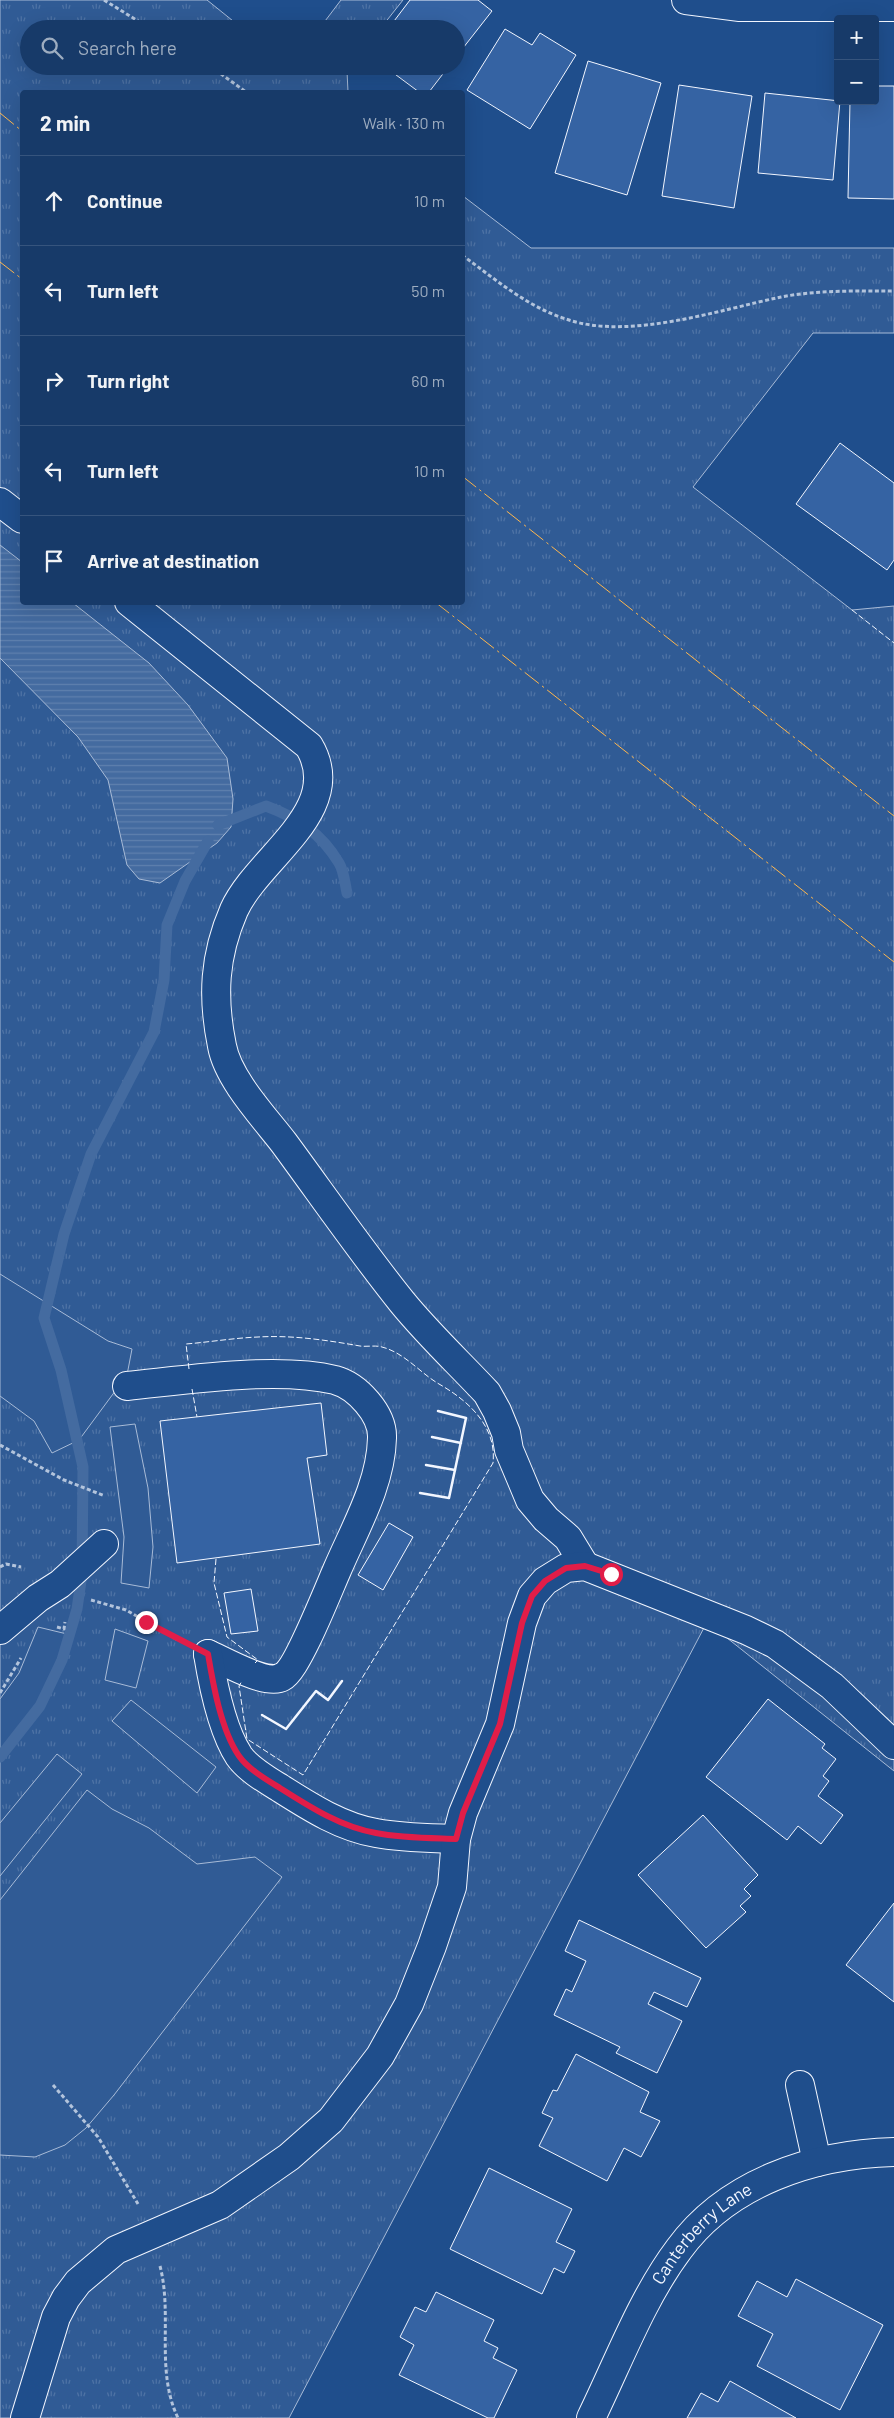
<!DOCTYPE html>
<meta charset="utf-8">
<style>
body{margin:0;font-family:Barlow,sans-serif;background:#244571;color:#f1f3f6}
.controls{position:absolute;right:15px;top:15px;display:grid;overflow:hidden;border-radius:5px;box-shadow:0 5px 20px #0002}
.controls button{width:45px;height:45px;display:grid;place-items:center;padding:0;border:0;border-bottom:1px solid #36547d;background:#173a69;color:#f1f3f6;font:25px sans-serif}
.stop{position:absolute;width:15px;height:15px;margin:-11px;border:4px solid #e11d48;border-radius:50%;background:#fff}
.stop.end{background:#e11d48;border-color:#fff;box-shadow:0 1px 5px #0008}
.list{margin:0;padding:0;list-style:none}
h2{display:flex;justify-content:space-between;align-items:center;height:65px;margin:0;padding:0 20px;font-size:21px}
h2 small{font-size:16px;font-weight:400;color:#9eadc0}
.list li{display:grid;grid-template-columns:32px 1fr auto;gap:15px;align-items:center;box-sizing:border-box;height:90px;padding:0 20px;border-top:1px solid #36547d}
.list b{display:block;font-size:19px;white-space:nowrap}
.list em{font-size:16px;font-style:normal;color:#9eadc0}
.icon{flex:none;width:28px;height:28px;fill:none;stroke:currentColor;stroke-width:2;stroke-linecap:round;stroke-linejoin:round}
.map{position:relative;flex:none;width:894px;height:2418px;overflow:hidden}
.search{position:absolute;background:#173a69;box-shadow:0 5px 20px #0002;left:20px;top:20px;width:445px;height:55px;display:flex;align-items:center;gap:12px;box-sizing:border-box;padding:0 18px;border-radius:28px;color:#9eadc0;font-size:19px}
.panel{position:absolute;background:#173a69;box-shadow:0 5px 20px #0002;left:20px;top:90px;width:445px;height:515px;border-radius:5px}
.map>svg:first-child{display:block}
.grass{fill:url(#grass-tufts);stroke:#a8bbd7}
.built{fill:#305b95;stroke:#a8bbd7}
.water{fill:url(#water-rules);stroke:#a8bbd7}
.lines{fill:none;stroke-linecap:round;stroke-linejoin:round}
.stream{stroke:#446ba0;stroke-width:11}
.building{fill:#3563a3;stroke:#f2f6ff}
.minor-casing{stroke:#f2f6ff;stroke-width:30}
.path{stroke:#b3c4dc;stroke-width:3;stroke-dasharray:4 2.5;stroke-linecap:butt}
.minor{stroke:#1f4e8c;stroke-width:28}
.fence{stroke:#f2f6ff;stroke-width:1;stroke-dasharray:6 2.5;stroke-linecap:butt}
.wall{stroke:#f2f6ff;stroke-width:2.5}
.power{stroke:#ffb74d;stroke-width:1;stroke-dasharray:18 4 2.5 4;stroke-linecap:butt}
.route{stroke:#e11d48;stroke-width:6}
.labels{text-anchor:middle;stroke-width:4;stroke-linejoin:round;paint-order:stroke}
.street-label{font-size:18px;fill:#f2f6ff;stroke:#1f4e8c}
</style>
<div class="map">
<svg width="894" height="2418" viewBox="0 0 894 2418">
<defs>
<pattern id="grass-tufts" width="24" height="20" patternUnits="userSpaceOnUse" patternTransform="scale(1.25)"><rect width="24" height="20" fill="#305b95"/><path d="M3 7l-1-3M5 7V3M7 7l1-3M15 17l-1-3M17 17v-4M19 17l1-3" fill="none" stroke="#4e73a5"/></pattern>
<pattern id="water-rules" width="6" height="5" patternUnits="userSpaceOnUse" patternTransform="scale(1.25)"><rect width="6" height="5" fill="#446ba0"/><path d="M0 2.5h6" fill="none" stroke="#5f81ae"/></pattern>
</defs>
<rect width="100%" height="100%" fill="#1f4e8c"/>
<!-- grass -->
<g class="grass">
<polygon points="0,0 207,0 243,29 29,29 29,66 351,66 347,71 348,92 22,92 22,602 462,602 463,196 531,248 894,248 894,333 813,333 693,487 852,610 894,606 894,1771 707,1622 289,2418 0,2418"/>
<polygon points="341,0 403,0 380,29 319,29"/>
</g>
<!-- built -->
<g class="built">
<polygon points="0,1274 108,1341 132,1349 127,1375 79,1440 52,1453 34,1421 0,1396"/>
<polygon points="135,1424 148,1488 153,1547 149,1588 121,1583 124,1537 110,1427"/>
<polygon points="38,1627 67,1634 52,1674 37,1703 0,1750 0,1699 19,1673"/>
<polygon points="115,1629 148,1641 136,1688 105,1680"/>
<polygon points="131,1700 216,1767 197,1793 112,1721"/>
<polygon points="57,1754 82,1774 0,1876 0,1823"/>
<polygon points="87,1790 112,1809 149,1828 197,1864 255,1857 282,1877 114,2095 86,2128 65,2145 35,2157 0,2155 0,1900"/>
</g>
<!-- water -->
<polygon class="water" points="0,545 22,562 22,602 73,603 149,663 188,705 227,758 233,799 231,827 217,843 160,883 139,879 127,865 108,780 78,737 0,658"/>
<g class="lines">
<!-- stream -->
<g class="stream">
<path d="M218,825L266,806C298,818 321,833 339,863C344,871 345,884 347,893"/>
<polyline points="0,1757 40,1706 62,1660 77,1609 82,1574 83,1467 61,1370 44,1318 64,1234 91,1154 154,1032 164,980 167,925 185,881 208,841"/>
</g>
</g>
<!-- building -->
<g class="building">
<polygon points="410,0 478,0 492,11 456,57 456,29 388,29"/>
<polygon points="505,29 532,45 540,33 576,55 530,129 467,90"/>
<polygon points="588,61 661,83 627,195 555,173"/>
<polygon points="384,66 449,66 429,92 419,92"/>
<polygon points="679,85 752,96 734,208 662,196"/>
<polygon points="875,86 894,86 894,199 848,198 850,101 875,101"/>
<polygon points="765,93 840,101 833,180 758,173"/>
<polygon points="840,443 894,483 894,560 887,570 796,504"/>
<polygon points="321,1403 327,1455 307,1458 320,1544 177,1563 160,1421"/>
<polygon points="389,1523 413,1537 383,1590 358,1575"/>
<polygon points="251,1589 258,1631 231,1634 224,1593"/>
<polygon points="768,1699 825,1744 822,1748 836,1759 823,1776 829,1781 818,1796 843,1815 821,1844 798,1826 787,1840 706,1777"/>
<polygon points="703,1815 758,1875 744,1889 751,1896 740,1906 746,1912 706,1948 638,1875"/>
<polygon points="894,1903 894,2002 846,1965"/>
<polygon points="579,1920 701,1978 687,2007 654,1992 648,2004 682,2021 657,2073 616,2053 620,2047 554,2015 566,1989 572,1992 586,1961 565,1951"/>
<polygon points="576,2054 649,2092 640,2112 660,2121 641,2157 624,2148 607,2181 539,2146 553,2118 542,2113 553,2090 557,2091"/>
<polygon points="489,2168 572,2209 556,2242 575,2251 564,2273 554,2268 542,2294 450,2249"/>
<polygon points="796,2279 883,2325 840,2410 757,2366 773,2334 738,2316 757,2281 787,2297"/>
<polygon points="436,2292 494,2320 484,2341 498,2348 493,2358 517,2370 494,2418 488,2418 399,2375 414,2345 400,2337 415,2307 426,2312"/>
<polygon points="730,2381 796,2418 687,2418 701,2393 718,2402"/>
</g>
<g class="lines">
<defs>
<g id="minor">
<polyline points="686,0 740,7 894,7"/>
<polyline points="0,502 22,519"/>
<path d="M129,602L309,746C347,810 258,857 234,910C214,956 212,997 222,1046C228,1079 264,1117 284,1143C323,1196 361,1251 402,1302C428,1334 459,1363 487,1393L497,1411L506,1433L509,1450L530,1500L546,1519L568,1538L585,1566"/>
<path d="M127,1386C187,1380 277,1366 335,1380C357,1386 383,1414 382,1438C381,1484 355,1528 337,1570C329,1588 297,1670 282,1677C267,1686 224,1661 208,1654"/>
<polyline points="0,1630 38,1598 60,1584 104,1544"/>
<path d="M208,1654C213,1685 222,1730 239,1756C248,1769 267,1780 280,1788C310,1807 341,1827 376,1833C402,1838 430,1838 456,1839"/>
<polyline points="800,2085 817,2162"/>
<polyline points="25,2418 56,2317 66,2298 78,2282 116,2250 220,2205 289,2157 331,2120 380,2056 409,2004 432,1946 452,1887 456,1839 463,1813 500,1724 522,1623 532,1596 545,1581 566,1568 585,1566 746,1630 775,1644 832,1686 894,1745"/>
<path id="s1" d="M591,2418C618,2363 642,2298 679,2249C728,2182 814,2154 894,2152"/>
</g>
</defs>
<!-- minor casing -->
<use href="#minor" class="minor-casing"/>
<!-- path -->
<g class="path">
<polyline points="104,0 151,29"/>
<polyline points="210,66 246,92"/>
<path d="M462,255C496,280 529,308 569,320C630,340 719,310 781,297C817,290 857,291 894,291"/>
<polyline points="0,1445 64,1480 105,1496"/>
<polyline points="0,1567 6,1564 21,1567"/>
<polyline points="91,1600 126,1610 178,1640"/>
<polyline points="57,1627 64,1629 65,1622"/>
<polyline points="0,1693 21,1658"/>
<polyline points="53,2085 98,2137 138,2204"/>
<path d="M160,2266C173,2316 155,2370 178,2418"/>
</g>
<!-- minor -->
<use href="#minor" class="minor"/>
<!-- fence -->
<g class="fence">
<polyline points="852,610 894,643"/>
<path d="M189,1369L186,1344C210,1342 234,1338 258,1337C292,1335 326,1340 360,1346C367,1347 375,1345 382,1347C405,1353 420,1373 439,1384C469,1401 497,1427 493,1463L303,1775L247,1739L239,1686L242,1681"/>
<polyline points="192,1389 197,1417"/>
<polyline points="216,1559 214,1583 227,1637 258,1660 255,1663"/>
</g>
<!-- wall -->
<g class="wall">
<polyline points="432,1437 461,1443"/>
<polyline points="426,1465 455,1470"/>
<polyline points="420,1493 449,1498 466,1418 438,1411"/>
<polyline points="262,1715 286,1729 316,1691 328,1700 342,1681"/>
</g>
<!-- power -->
<g class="power">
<polyline points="0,113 22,131"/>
<polyline points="0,262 22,279"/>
<polyline points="462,476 894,816"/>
<polyline points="435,602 894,962"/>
</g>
</g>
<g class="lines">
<!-- route -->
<path class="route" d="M146,1622L208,1654C213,1684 221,1730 239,1756C248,1769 267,1780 280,1788C310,1807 341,1827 376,1833C402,1838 430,1838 456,1839L463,1813L500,1724L522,1623L532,1596L545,1581L566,1568L585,1566L611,1574"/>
</g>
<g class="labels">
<!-- street labels -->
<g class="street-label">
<text dy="6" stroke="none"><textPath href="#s1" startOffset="218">Canterberry Lane</textPath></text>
</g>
</g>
</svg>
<div class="controls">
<button>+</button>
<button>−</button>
</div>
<div class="stop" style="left:611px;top:1574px"></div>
<div class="stop end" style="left:146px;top:1622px"></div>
<div class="search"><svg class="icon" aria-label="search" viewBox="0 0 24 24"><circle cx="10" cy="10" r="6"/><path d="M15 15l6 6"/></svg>Search here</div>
<section class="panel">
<h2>2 min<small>Walk · 130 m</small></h2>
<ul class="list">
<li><svg class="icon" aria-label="ahead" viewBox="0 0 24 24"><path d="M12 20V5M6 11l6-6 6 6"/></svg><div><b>Continue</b></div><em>10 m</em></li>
<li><svg class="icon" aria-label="left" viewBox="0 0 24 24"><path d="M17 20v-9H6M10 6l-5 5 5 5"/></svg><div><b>Turn left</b></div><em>50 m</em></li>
<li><svg class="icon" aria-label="right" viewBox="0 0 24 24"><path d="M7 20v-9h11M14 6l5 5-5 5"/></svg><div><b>Turn right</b></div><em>60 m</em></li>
<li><svg class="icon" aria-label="left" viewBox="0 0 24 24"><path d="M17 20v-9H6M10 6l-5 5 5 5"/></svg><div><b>Turn left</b></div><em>10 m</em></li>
<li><svg class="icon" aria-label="arrive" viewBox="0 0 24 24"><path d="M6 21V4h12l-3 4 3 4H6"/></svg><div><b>Arrive at destination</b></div></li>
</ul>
</section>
</div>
